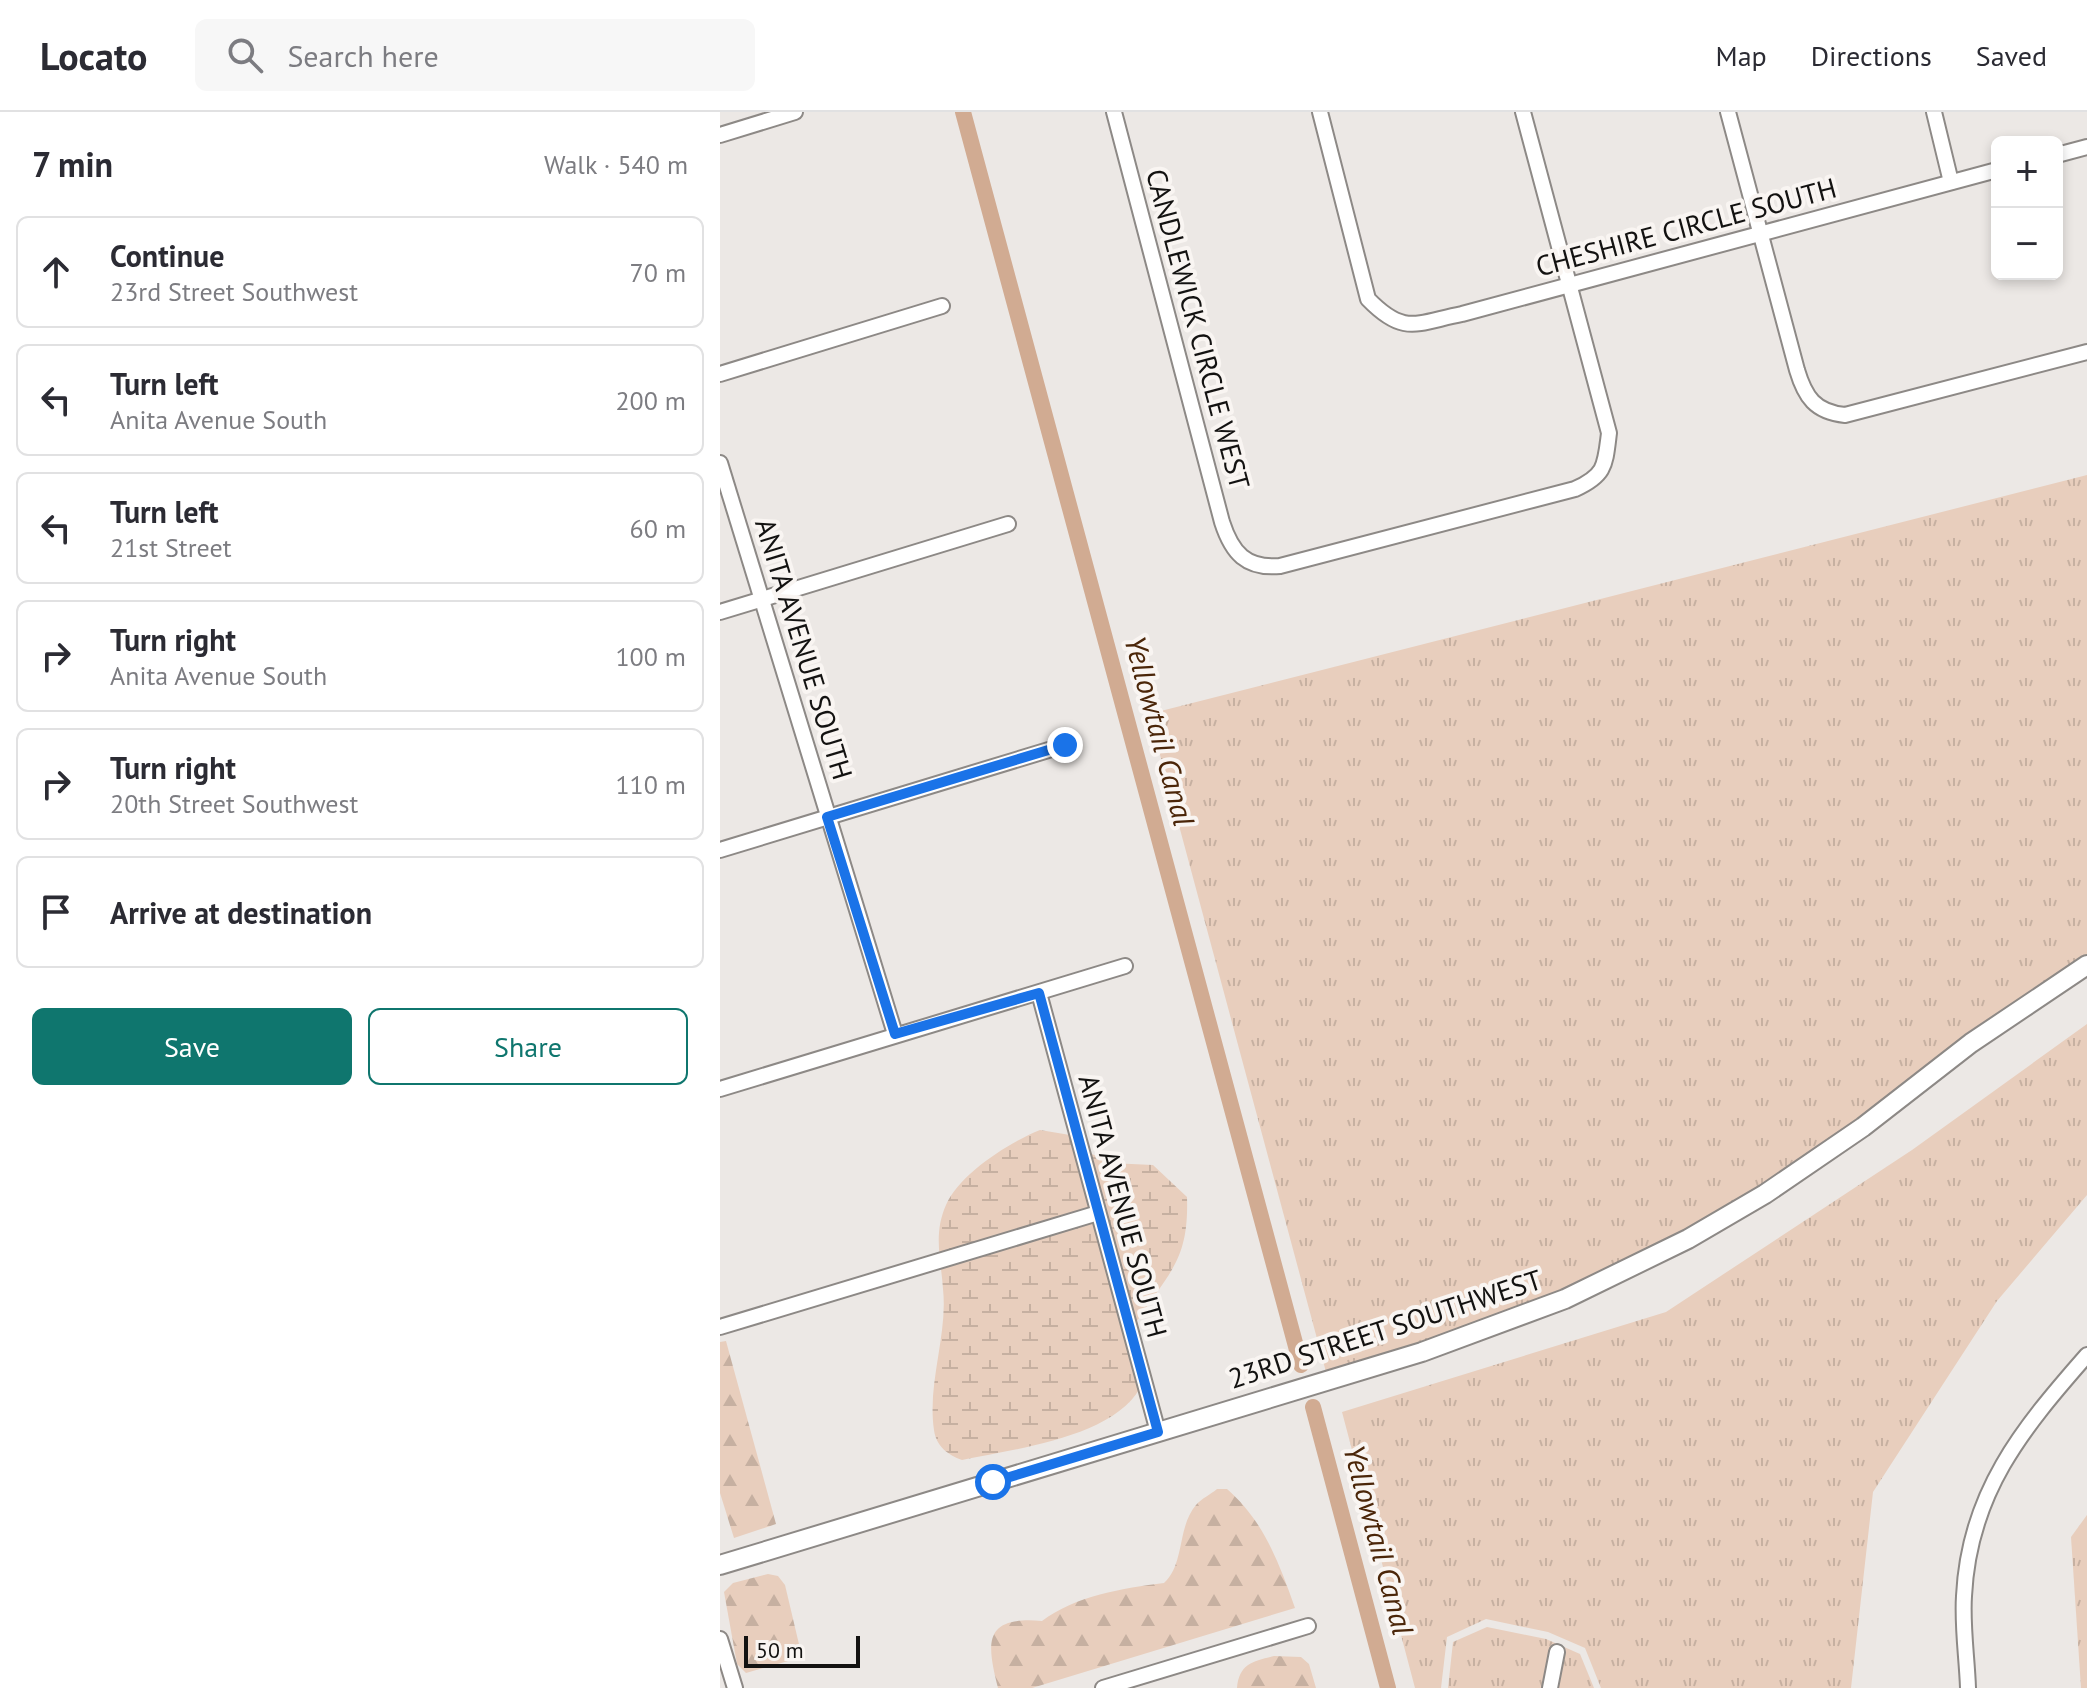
<!DOCTYPE html>
<meta charset="utf-8">
<style>
body{margin:0;font-family:"PT Sans",sans-serif;background:#f7f7f7;color:#2b2b33}
.controls{position:absolute;right:24px;top:24px;display:grid;overflow:hidden;border-radius:12px;box-shadow:0 4px 12px #0003}
.controls button{width:72px;height:72px;display:grid;place-items:center;padding:0;border:0;border-bottom:2px solid #e1e1e2;background:#fff;color:#2b2b33;font:40px sans-serif}
.scale{position:absolute;left:24px;bottom:20px;width:116px;box-sizing:border-box;padding-left:8px;border:4px solid #131211;border-top:0;font-size:22px;line-height:28px;white-space:nowrap;color:#131211;-webkit-text-stroke:6px #f9f5f2;paint-order:stroke}
.stop{position:absolute;width:24px;height:24px;margin:-18px;border:6px solid #1a73e8;border-radius:50%;background:#fff}
.stop.end{background:#1a73e8;border-color:#fff;box-shadow:0 2px 8px #0008}
.list{margin:0;padding:0;list-style:none}
h2{display:flex;justify-content:space-between;align-items:center;height:104px;margin:0;padding:0 32px;font-size:34px}
h2 small{font-size:26px;font-weight:400;color:#7c7c81}
.list li{display:grid;grid-template-columns:52px 1fr auto;gap:24px;align-items:center;box-sizing:border-box;height:112px;margin:0 16px 16px;padding:0 16px;border:2px solid #e1e1e2;border-radius:12px}
.list b{display:block;font-size:30px;white-space:nowrap}
.list p{margin:0;font-size:26px;white-space:nowrap;color:#7c7c81}
.list em{font-size:26px;font-style:normal;color:#7c7c81}
.actions{display:flex;gap:16px;padding:24px 32px}
.actions a{flex:1;padding:18px 0;border:2px solid #0f766e;border-radius:12px;text-align:center;font-size:28px;color:#0f766e}
.actions .main{background:#0f766e;color:#fff}
.icon{flex:none;width:44px;height:44px;fill:none;stroke:currentColor;stroke-width:2;stroke-linecap:round;stroke-linejoin:round}
.map{position:relative;flex:none;width:1367px;height:1576px;overflow:hidden}
header{display:flex;align-items:center;gap:48px;box-sizing:border-box;height:112px;padding:0 40px;background:#fff;border-bottom:2px solid #e1e1e2}
header strong{font-size:38px}
nav{display:flex;gap:44px;margin-inline-start:auto;font-size:28px}
.search{width:560px;height:72px;background:#f7f7f7;display:flex;align-items:center;gap:20px;box-sizing:border-box;padding:0 28px;border-radius:12px;color:#7c7c81;font-size:30px}
main{display:flex}
aside{flex:1;background:#fff}
.map>svg:first-child{display:block}
.grass{fill:url(#grass-tufts)}
.forest{fill:url(#forest-firs)}
.wetland{fill:url(#wetland-marsh)}
.lines{fill:none;stroke-linecap:round;stroke-linejoin:round}
.canal{stroke:#d1ab92;stroke-width:16}
.minor-casing{stroke:#8d8986;stroke-width:18}
.tertiary-casing{stroke:#8d8986;stroke-width:22}
.minor{stroke:#fff;stroke-width:14}
.tertiary{stroke:#fff;stroke-width:18}
.route{stroke:#1a73e8;stroke-width:10}
.labels{text-anchor:middle;stroke-width:8;stroke-linejoin:round;paint-order:stroke}
.street-label{font-size:28px;fill:#131211;stroke:#f9f5f2}
.water-label{font-size:30px;font-style:italic;fill:#4b2609;stroke:#f9f5f2}
</style>
<header>
<strong>Locato</strong>
<div class="search"><svg class="icon" aria-label="search" viewBox="0 0 24 24"><circle cx="10" cy="10" r="6"/><path d="M15 15l6 6"/></svg>Search here</div>
<nav><a>Map</a><a>Directions</a><a>Saved</a></nav>
</header>
<main>
<aside>
<h2>7 min<small>Walk · 540 m</small></h2>
<ul class="list">
<li><svg class="icon" aria-label="ahead" viewBox="0 0 24 24"><path d="M12 20V5M6 11l6-6 6 6"/></svg><div><b>Continue</b><p>23rd Street Southwest</p></div><em>70 m</em></li>
<li><svg class="icon" aria-label="left" viewBox="0 0 24 24"><path d="M17 20v-9H6M10 6l-5 5 5 5"/></svg><div><b>Turn left</b><p>Anita Avenue South</p></div><em>200 m</em></li>
<li><svg class="icon" aria-label="left" viewBox="0 0 24 24"><path d="M17 20v-9H6M10 6l-5 5 5 5"/></svg><div><b>Turn left</b><p>21st Street</p></div><em>60 m</em></li>
<li><svg class="icon" aria-label="right" viewBox="0 0 24 24"><path d="M7 20v-9h11M14 6l5 5-5 5"/></svg><div><b>Turn right</b><p>Anita Avenue South</p></div><em>100 m</em></li>
<li><svg class="icon" aria-label="right" viewBox="0 0 24 24"><path d="M7 20v-9h11M14 6l5 5-5 5"/></svg><div><b>Turn right</b><p>20th Street Southwest</p></div><em>110 m</em></li>
<li><svg class="icon" aria-label="arrive" viewBox="0 0 24 24"><path d="M6 21V4h12l-3 4 3 4H6"/></svg><div><b>Arrive at destination</b></div></li>
</ul>
<div class="actions"><a class="main">Save</a><a>Share</a></div>
</aside>
<div class="map">
<svg width="1367" height="1576" viewBox="0 0 1367 1576">
<defs>
<pattern id="grass-tufts" width="24" height="20" patternUnits="userSpaceOnUse" patternTransform="scale(2)"><rect width="24" height="20" fill="#e8cebd"/><path d="M3 7l-1-3M5 7V3M7 7l1-3M15 17l-1-3M17 17v-4M19 17l1-3" fill="none" stroke="#c6b0a1"/></pattern>
<pattern id="forest-firs" width="22" height="20" patternUnits="userSpaceOnUse" patternTransform="scale(2)"><rect width="22" height="20" fill="#e8cebd"/><path d="M5 1l3.5 6h-7zM16 11l3.5 6h-7z" fill="#c6b0a1"/></pattern>
<pattern id="wetland-marsh" width="20" height="14" patternUnits="userSpaceOnUse" patternTransform="scale(2)"><rect width="20" height="14" fill="#e8cebd"/><path d="M1 5h8M5 5V1M11 12h8M15 12V8" fill="none" stroke="#c6b0a1"/></pattern>
</defs>
<rect width="100%" height="100%" fill="#ece8e5"/>
<!-- grass -->
<g class="grass">
<path d="M1367,363V842C1254,914 1153,1003 1040,1075C905,1160 758,1214 606,1260L429,602Z"/>
<polygon points="1367,912 1367,1083 1277,1189 1153,1380 1131,1576 881,1576 865,1536 828,1520 766,1507 727,1525 721,1576 695,1576 622,1300 946,1200 1192,1038"/>
<polygon points="1367,1403 1367,1576 1361,1576 1351,1425"/>
<polygon points="767,1515 826,1527 860,1542 874,1576 728,1576 733,1530"/>
</g>
<!-- forest -->
<g class="forest">
<polygon points="6,1229 56,1412 14,1426 0,1381 0,1230"/>
<path d="M497,1377H507C544,1409 559,1451 575,1496L312,1576H278C266,1529 264,1504 322,1509C355,1484 403,1476 444,1471C465,1452 457,1415 476,1393C481,1387 491,1382 497,1377Z"/>
<polygon points="48,1462 58,1464 65,1473 82,1545 26,1561 17,1552 4,1480 13,1471"/>
<path d="M554,1544L581,1545L589,1552L596,1576H517C519,1552 533,1549 554,1544Z"/>
</g>
<!-- wetland -->
<path class="wetland" d="M320,1018L350,1023L366,1039L390,1051L433,1053L467,1085C469,1148 450,1159 417,1209C420,1228 429,1259 420,1276C392,1326 293,1337 242,1348C228,1343 216,1334 214,1318C207,1271 228,1223 223,1177C221,1147 213,1122 226,1093C239,1062 290,1030 320,1018Z"/>
<g class="lines">
<!-- canal -->
<g class="canal">
<polyline points="243,0 581,1253"/>
<polyline points="593,1295 668,1576"/>
</g>
<defs>
<g id="minor">
<path d="M394,0L502,410C512,441 526,457 560,454L855,377C886,363 885,353 889,321L803,0"/>
<path d="M600,0L648,187C684,224 696,211 742,202L1277,58"/>
<path d="M1008,0L1077,258C1085,285 1095,300 1125,303L1367,240"/>
<polyline points="1214,0 1231,70"/>
<polyline points="0,23 75,0"/>
<polyline points="1337,43 1367,35"/>
<polyline points="0,262 222,194"/>
<polyline points="0,351 175,922"/>
<polyline points="0,500 288,412"/>
<polyline points="0,738 345,633"/>
<polyline points="319,881 438,1320"/>
<polyline points="0,977 405,854"/>
<polyline points="0,1215 378,1101"/>
<polyline points="0,1527 15,1576"/>
<polyline points="383,1576 588,1514"/>
<polyline points="830,1576 837,1540"/>
<path d="M1248,1576C1247,1546 1242,1514 1244,1484C1249,1381 1302,1317 1367,1243"/>
</g>
<polyline id="tertiary" points="0,1453 702,1240 845,1187 968,1127 1045,1082 1143,1015 1251,931 1367,853"/>
</defs>
<!-- minor casing -->
<use href="#minor" class="minor-casing"/>
<!-- tertiary casing -->
<use href="#tertiary" class="tertiary-casing"/>
<!-- minor -->
<use href="#minor" class="minor"/>
<!-- tertiary -->
<use href="#tertiary" class="tertiary"/>
</g>
<g class="lines">
<!-- route -->
<polyline class="route" points="273,1370 438,1320 319,881 175,922 107,705 345,633"/>
</g>
<g class="labels">
<!-- street labels -->
<g class="street-label">
<text transform="translate(966 115) rotate(-15)" y="10">CHESHIRE CIRCLE SOUTH</text>
<text transform="translate(478 217) rotate(75)" y="10">CANDLEWICK CIRCLE WEST</text>
<text transform="translate(84 537) rotate(73)" y="10">ANITA AVENUE SOUTH</text>
<text transform="translate(403 1094) rotate(75)" y="10">ANITA AVENUE SOUTH</text>
<text transform="translate(665 1217) rotate(-18)" y="10">23RD STREET SOUTHWEST</text>
</g>
<!-- water labels -->
<g class="water-label">
<text transform="translate(439 619) rotate(75)" y="10">Yellowtail Canal</text>
<text transform="translate(658 1428) rotate(75)" y="10">Yellowtail Canal</text>
</g>
</g>
</svg>
<div class="controls">
<button>+</button>
<button>−</button>
</div>
<div class="scale">50 m</div>
<div class="stop" style="left:273px;top:1370px"></div>
<div class="stop end" style="left:345px;top:633px"></div>
</div>
</main>
